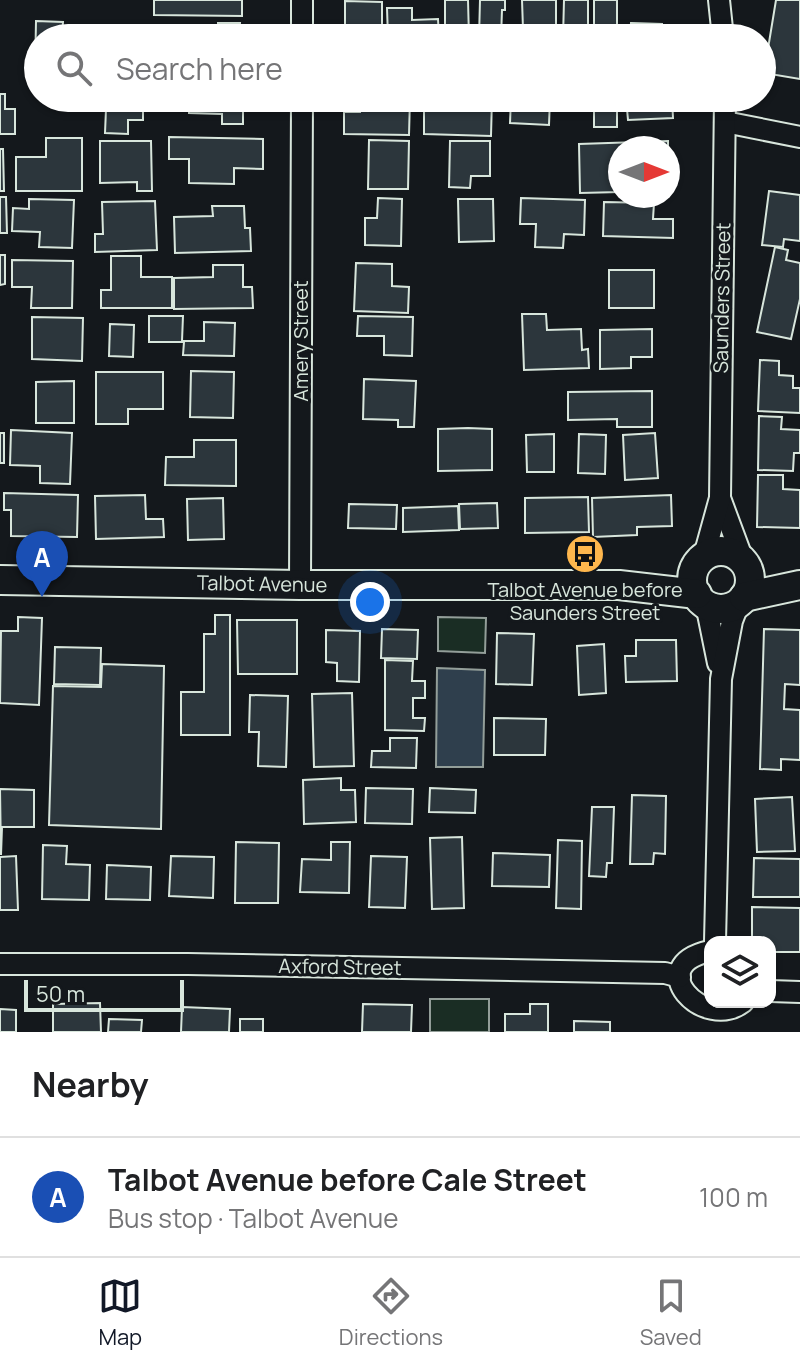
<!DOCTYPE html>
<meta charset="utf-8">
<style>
body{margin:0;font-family:Manrope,sans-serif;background:#f2f2f2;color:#202124}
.controls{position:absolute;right:24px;bottom:24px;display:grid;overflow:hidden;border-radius:16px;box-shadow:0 2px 6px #0004}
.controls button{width:72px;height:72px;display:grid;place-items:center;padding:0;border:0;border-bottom:2px solid #e0e0e0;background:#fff;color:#202124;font:40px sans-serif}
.compass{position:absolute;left:608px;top:136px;width:72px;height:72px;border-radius:50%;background:#fff;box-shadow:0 2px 6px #0004;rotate:90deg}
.scale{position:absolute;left:24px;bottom:20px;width:160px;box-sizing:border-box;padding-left:8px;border:4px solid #d8e6dc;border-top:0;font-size:22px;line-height:28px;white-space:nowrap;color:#d8e6dc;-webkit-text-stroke:6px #14181c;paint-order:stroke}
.you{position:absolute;left:370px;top:602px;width:28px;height:28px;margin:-20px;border:6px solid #fff;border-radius:50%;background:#1a73e8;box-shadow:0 0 0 12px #1a73e833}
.badge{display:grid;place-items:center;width:52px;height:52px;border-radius:50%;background:#111827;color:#fff;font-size:26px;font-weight:700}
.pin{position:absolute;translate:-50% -66px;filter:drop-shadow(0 2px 4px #0008)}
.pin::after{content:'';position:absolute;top:42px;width:28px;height:24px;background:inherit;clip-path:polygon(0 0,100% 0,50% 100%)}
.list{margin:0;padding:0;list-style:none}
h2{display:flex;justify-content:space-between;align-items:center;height:104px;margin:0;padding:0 32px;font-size:34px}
h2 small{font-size:26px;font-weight:400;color:#757577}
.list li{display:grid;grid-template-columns:52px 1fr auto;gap:24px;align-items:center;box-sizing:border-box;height:120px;padding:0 32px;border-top:2px solid #e0e0e0}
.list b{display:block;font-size:30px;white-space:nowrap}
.list p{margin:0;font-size:26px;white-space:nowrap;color:#757577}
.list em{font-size:26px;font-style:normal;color:#757577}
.icon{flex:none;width:44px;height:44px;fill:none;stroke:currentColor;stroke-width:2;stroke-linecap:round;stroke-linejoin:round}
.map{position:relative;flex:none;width:800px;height:1032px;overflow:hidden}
.search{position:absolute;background:#fff;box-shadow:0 2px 6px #0004;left:24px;right:24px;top:24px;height:88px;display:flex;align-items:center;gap:20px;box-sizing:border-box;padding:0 28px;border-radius:44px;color:#757577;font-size:30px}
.sheet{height:224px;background:#fff}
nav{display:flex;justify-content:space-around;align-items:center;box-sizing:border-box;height:112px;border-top:2px solid #e0e0e0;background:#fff;font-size:22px;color:#757577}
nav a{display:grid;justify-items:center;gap:4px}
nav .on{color:#111827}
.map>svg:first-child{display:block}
.green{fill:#1a2d24;stroke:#939e99;stroke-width:2}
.water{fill:#2f3f4d;stroke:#939e99;stroke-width:2}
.building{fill:#2c363c;stroke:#d8e6dc;stroke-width:2}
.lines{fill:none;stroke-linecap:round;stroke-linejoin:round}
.street-casing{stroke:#d8e6dc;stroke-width:24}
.secondary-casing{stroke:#d8e6dc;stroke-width:32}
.street{stroke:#14181c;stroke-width:20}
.secondary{stroke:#14181c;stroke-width:28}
.labels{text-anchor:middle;stroke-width:6;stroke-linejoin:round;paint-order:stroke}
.street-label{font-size:20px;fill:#d8e6dc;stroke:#14181c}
.poi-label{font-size:20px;fill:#d8e6dc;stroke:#14181c}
</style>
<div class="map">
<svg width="800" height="1032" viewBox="0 0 800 1032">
<rect width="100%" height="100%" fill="#14181c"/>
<!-- green -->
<g class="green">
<polygon points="438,617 486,618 485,653 438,651"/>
<rect x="430" y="999" width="59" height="33"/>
</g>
<!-- water -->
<polygon class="water" points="437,668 485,670 483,767 436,767"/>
<!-- building -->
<g class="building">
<polygon points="154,0 242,0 242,16 154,15"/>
<polygon points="445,0 468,0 469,38 445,38"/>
<polygon points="480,0 505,0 505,10 502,10 501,38 479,38"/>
<polygon points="522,0 556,0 556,29 523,29"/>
<polygon points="564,0 588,0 588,38 563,38"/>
<rect x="594" y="0" width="23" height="38"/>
<polygon points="776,0 800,0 800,79 764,73"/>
<polygon points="345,1 382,2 382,38 345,38"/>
<polygon points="387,8 412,8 412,20 438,19 439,38 388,38"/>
<polygon points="36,21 63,22 62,34 89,35 89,38 38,38 38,72 35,72"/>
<polygon points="218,23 240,23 239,38 188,38 188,31 218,31"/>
<polygon points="631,23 662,24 662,38 630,38"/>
<polygon points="0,94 5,94 5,109 15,109 15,134 0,134"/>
<polygon points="94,98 143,98 143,120 128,120 128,134 105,133 106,109 94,109"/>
<polygon points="162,98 260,98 260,102 243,102 243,124 222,124 222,114 189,113 189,103 162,103"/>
<polygon points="360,98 410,98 409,135 344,134 344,112 360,112"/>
<polygon points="452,98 492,98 491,136 424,134 424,107 452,108"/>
<polygon points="511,98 550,98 549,125 510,123"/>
<polygon points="562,98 587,98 587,109 562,108"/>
<rect x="594" y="98" width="23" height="29"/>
<polygon points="626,98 672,98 673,118 628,120"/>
<polygon points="169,137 263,139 263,169 234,168 234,184 189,183 189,159 169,159"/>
<polygon points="46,138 82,138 82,191 16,191 16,157 46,157"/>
<polygon points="369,140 409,141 408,189 368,189"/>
<polygon points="100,141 151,141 152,191 137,191 137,182 100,183"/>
<polygon points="450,141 490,141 490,176 471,176 470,188 449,187"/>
<polygon points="668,141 668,148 620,148 620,192 580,193 579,144"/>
<polygon points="0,149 3,149 4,191 0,191"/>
<polygon points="769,191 800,195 800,241 784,239 783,247 762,245"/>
<polygon points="0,197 6,197 7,233 0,233"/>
<polygon points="378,198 402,199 401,246 365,245 365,218 377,218"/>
<polygon points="521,198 585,200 584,235 564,234 563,248 535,247 536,224 520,224"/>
<polygon points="29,199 74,200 72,248 39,247 40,232 12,231 13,208 29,209"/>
<polygon points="458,199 493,199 494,241 459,242"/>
<polygon points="155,201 157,250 95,252 95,234 103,234 102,202"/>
<polygon points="604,202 654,203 653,219 673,219 673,238 603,236"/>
<polygon points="212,206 244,206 245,228 250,228 251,251 175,253 174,217 213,216"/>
<polygon points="775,247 788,250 786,260 800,263 800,299 791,339 757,332"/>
<polygon points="0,255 5,255 5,284 0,285"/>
<polygon points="111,256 141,256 141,277 172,277 172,308 101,308 101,290 111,290"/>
<polygon points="12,260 73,261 72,308 31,308 32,287 12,287"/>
<polygon points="356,263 392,264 392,286 409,287 408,313 354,311"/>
<polygon points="213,265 243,265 243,287 252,287 253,308 174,309 174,278 213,277"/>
<rect x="609" y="270" width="45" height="38"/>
<polygon points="522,314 546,314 547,330 581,329 582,350 588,349 589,368 524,370"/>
<polygon points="149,316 183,316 182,341 204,341 204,322 235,323 234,356 183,355 184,342 149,342"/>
<polygon points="358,316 413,317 412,356 384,355 384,336 357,336"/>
<polygon points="32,317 83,318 82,361 32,359"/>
<polygon points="110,324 134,325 133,357 109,356"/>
<polygon points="652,329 652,357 631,357 631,368 600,369 600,330"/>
<polygon points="760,360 779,361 779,375 793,376 793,388 800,388 800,413 758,411"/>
<polygon points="191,371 234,372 233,418 190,417"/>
<polygon points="96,372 163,372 163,409 128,409 128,424 96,424"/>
<polygon points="364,379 416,381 414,427 398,427 398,420 363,419"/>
<polygon points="74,381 74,423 36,423 36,382"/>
<polygon points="652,391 652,427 617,427 617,419 568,420 568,392"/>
<polygon points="759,416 782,417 781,429 800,430 800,453 794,453 793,471 758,470"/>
<polygon points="468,428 492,429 492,470 438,471 438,429"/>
<polygon points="11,430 72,433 70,484 40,483 40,466 10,465"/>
<rect x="0" y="433" width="4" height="30"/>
<polygon points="655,433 658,478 625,480 623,435"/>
<polygon points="554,434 554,472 527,472 526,435"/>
<polygon points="579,434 606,435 605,474 578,473"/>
<polygon points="194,440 236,440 236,486 165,485 166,457 194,457"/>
<polygon points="758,475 783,475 783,489 800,490 800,528 757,527"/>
<polygon points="4,493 78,495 77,537 11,536 11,510 4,510"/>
<polygon points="145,495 146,519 163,519 164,537 96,539 95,496"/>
<polygon points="671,495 672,526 637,527 637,535 593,537 592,498"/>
<polygon points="588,497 589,532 525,533 525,498"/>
<polygon points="223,498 224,539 188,540 187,499"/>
<polygon points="497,503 498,528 460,529 459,504"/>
<polygon points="349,504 397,505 396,529 348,528"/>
<polygon points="458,506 459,530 403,532 403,508"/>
<polygon points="215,615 230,615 230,735 181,735 181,692 204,692 204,634 215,634"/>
<polygon points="18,617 42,618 39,705 0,703 1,631 18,631"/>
<polygon points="237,620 297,620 297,674 238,674"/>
<polygon points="382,629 418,630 417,659 381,658"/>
<polygon points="764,629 800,630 800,685 785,684 784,709 800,710 800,760 781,759 781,770 760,769"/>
<polygon points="326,630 360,631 359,682 337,681 337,663 326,662"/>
<polygon points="497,633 534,634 532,685 496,684"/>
<polygon points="636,640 676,640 677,681 626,682 625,656 636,656"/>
<polygon points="604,644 606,693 579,695 577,646"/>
<polygon points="55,647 101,648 100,685 54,684"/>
<polygon points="385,660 413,661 412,681 425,681 425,698 413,698 413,718 425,718 424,731 385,730"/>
<polygon points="102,664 164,666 161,829 49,825 53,686 101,687"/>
<polygon points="352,693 354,766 314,767 312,694"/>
<polygon points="250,695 288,696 286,767 258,766 259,732 249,732"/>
<polygon points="494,718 546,719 545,755 494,755"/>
<polygon points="390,738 417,738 416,768 371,767 372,751 390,751"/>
<polygon points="341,778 341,790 355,790 356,822 304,824 303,780"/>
<polygon points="366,788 413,789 412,824 365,823"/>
<polygon points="430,788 476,790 475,813 429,812"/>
<polygon points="0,789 34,790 34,827 2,827 1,855"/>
<polygon points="632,795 666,796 665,854 654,853 653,864 630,864"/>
<polygon points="792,797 795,851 757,852 755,799"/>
<polygon points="592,807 614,807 612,863 607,863 606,877 589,876"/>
<polygon points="462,837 464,908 432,909 430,838"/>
<polygon points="558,840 582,841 581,909 556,908"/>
<polygon points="236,842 279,843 278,903 235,903"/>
<polygon points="331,842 350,842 349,893 300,892 302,859 331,860"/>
<polygon points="43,845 67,846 66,864 90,865 89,900 42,899"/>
<polygon points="493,853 550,855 549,887 492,886"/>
<polygon points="16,856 18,910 0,910 0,857"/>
<polygon points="171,856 214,857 213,898 169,896"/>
<polygon points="371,856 407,857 405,908 369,907"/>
<polygon points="754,858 800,859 800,897 753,897"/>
<polygon points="107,865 151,867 150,900 106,899"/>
<polygon points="752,907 800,908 800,952 770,952 770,942 752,942"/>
<polygon points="100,1003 101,1032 53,1032 53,1004"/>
<polygon points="363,1004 412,1005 411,1032 362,1032"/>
<polygon points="530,1004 548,1004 548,1032 505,1032 505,1014 530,1014"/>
<polygon points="182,1007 230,1009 229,1032 181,1032"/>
<polygon points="0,1009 16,1010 16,1032 0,1032"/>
<polygon points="109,1019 142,1020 141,1032 108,1032"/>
<rect x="240" y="1019" width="23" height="13"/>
<polygon points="574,1021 610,1022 610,1032 574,1032"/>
</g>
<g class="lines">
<defs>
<g id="street">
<polyline points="719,0 723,38"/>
<polyline points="302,38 302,0"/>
<polyline points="725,122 800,137"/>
<polyline points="720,498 743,560"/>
<polyline points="704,556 720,498 725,98"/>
<polyline points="300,585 302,98"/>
<polyline points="706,604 718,663"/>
<polyline points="715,942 721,679 732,621 739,603"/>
<path d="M710,951C641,966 704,1032 743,1002"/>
<polyline points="0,964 188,964 665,973 680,977"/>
<polyline points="770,991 800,992"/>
</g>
<g id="secondary">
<circle cx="721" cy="580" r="29"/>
<polyline points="0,580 300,585 619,585 697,594"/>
<polyline points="744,597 800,585"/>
</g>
</defs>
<!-- street casing -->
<use href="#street" class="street-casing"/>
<!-- secondary casing -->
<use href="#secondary" class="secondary-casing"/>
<!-- street -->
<use href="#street" class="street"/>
<!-- secondary -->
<use href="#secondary" class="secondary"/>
</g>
<!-- icons -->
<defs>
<symbol id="bus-disc" viewBox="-11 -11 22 22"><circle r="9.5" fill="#ffb74d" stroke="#14181c"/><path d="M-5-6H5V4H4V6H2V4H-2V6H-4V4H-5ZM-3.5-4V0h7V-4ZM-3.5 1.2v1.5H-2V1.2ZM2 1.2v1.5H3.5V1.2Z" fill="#111"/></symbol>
</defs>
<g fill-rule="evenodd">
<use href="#bus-disc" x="563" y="532" width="44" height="44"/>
</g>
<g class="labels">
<!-- street labels -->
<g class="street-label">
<text transform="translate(722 298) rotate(-89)" y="7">Saunders Street</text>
<text transform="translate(301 341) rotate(-90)" y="7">Amery Street</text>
<text transform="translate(262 584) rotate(1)" y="7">Talbot Avenue</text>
<text transform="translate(340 967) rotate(1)" y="7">Axford Street</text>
</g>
<!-- poi labels -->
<g class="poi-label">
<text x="585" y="597">Talbot Avenue before<tspan x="585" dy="23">Saunders Street</tspan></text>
</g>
</g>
</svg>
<div class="controls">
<button><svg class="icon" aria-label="layers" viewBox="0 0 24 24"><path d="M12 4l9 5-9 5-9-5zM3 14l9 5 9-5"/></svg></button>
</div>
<svg class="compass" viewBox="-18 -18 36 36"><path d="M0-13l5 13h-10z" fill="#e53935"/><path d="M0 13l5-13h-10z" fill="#757577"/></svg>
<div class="scale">50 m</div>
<div class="you"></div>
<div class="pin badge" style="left:42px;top:597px;background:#1a4fb4">A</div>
<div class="search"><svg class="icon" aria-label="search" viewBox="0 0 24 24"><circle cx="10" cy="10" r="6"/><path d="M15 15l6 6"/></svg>Search here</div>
</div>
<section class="sheet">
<h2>Nearby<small></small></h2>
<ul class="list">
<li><span class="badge" style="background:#1a4fb4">A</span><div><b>Talbot Avenue before Cale Street</b><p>Bus stop · Talbot Avenue</p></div><em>100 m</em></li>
</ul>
</section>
<nav>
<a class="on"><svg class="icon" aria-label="map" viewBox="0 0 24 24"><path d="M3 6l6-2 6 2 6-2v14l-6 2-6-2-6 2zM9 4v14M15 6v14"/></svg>Map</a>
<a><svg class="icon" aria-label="directions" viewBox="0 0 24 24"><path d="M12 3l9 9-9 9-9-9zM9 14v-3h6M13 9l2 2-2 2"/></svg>Directions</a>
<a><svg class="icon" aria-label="saved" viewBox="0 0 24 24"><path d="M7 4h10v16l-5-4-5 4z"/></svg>Saved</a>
</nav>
